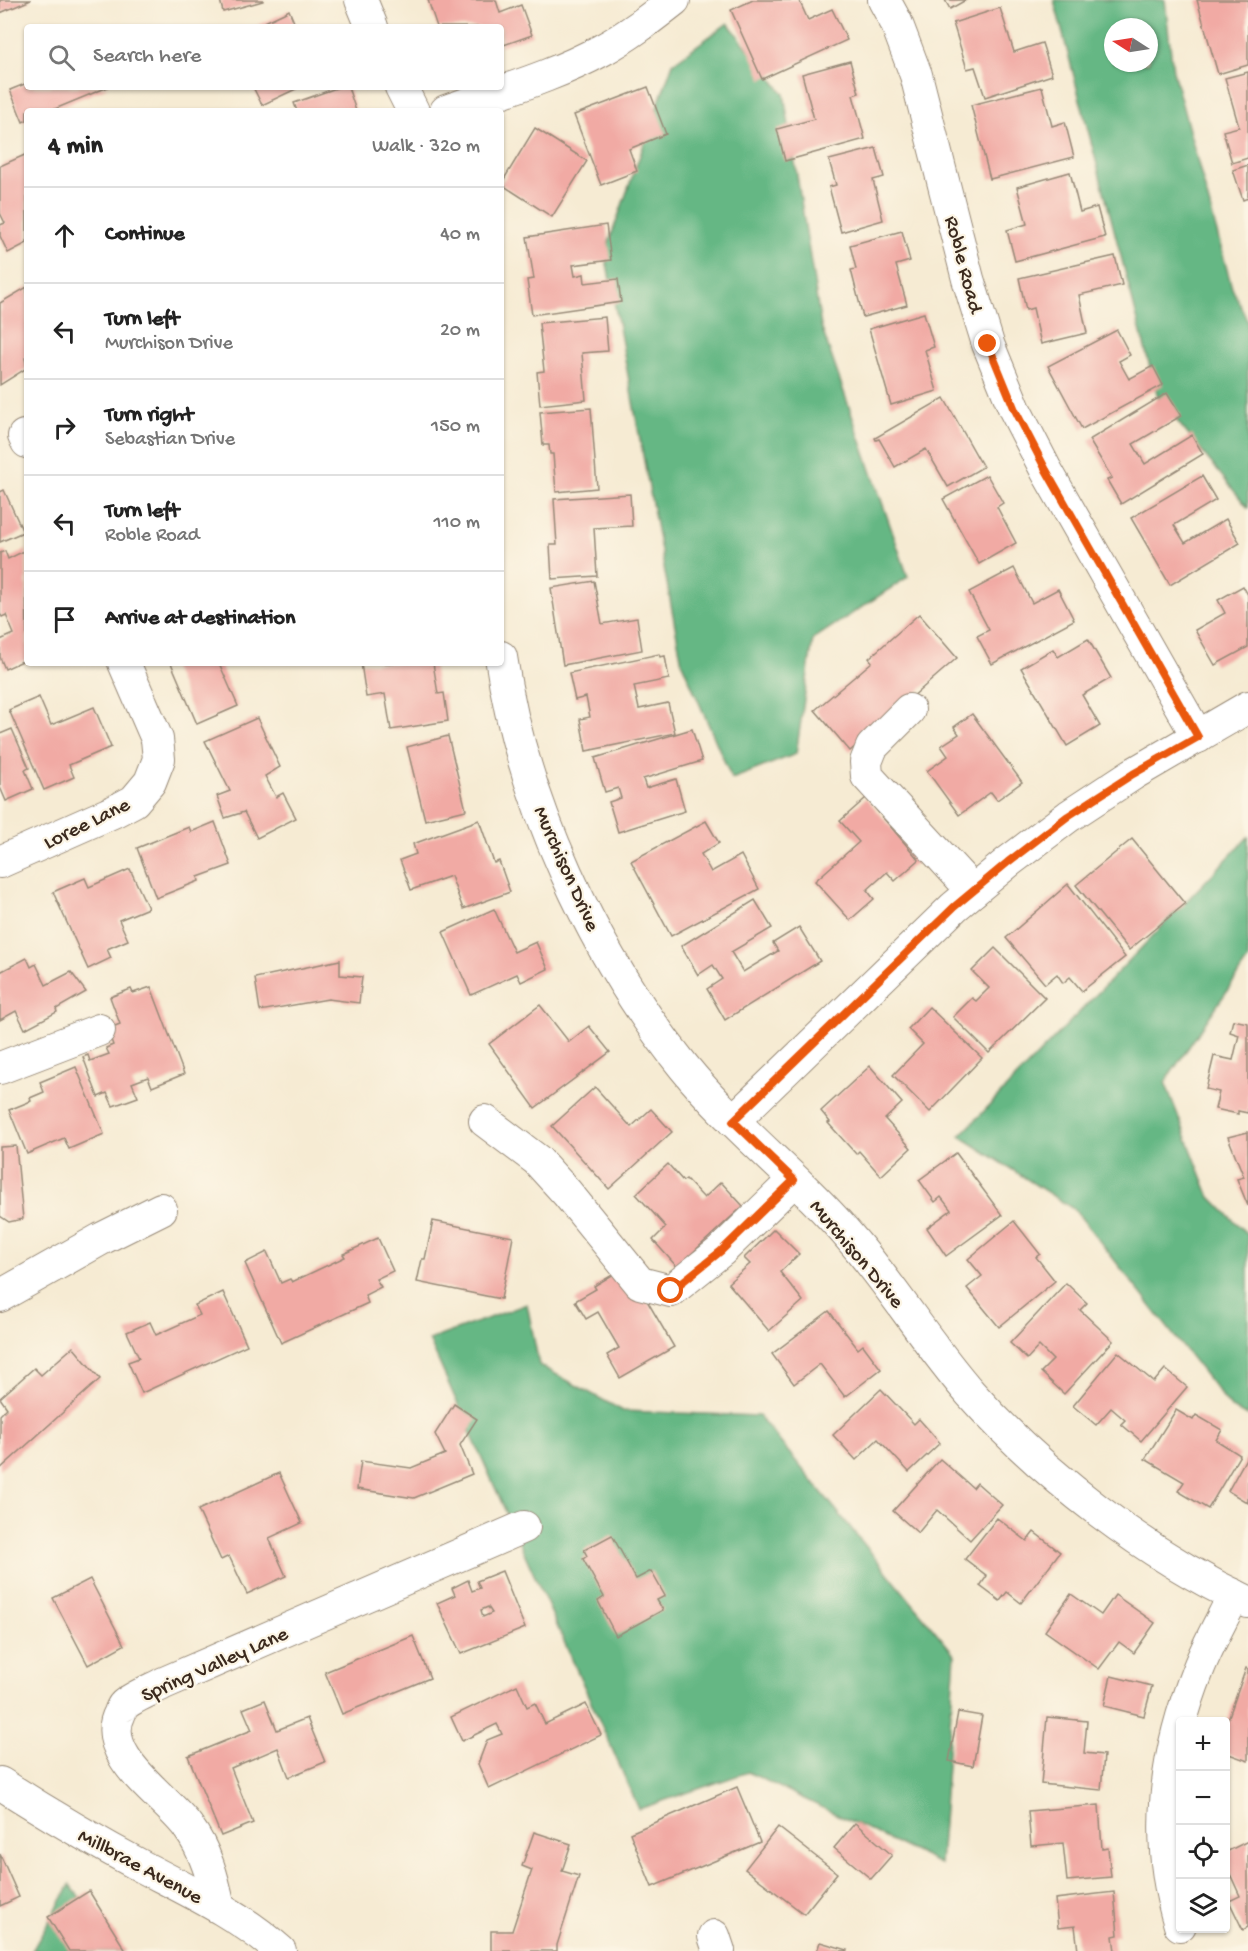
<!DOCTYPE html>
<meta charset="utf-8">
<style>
body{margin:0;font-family:"Gochi Hand",sans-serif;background:#f2f2f2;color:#222}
.controls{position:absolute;right:18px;bottom:18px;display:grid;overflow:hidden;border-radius:6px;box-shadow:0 2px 4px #0004}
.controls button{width:54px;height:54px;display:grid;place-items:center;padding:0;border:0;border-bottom:2px solid #e0e0e0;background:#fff;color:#222;font:30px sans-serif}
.compass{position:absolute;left:1104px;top:18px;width:54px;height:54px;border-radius:50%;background:#fff;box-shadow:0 2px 4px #0004;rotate:282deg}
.stop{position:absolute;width:18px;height:18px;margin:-14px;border:4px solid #ea580c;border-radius:50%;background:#fff}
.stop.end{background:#ea580c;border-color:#fff;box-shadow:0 2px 6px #0008}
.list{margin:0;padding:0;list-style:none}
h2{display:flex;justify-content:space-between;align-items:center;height:78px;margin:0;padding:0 24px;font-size:26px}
h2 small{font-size:20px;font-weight:400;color:#767676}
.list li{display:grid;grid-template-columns:39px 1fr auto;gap:18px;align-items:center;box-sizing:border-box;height:96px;padding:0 24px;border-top:2px solid #e0e0e0}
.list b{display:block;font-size:22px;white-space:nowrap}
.list p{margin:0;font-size:20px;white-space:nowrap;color:#767676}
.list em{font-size:20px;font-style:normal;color:#767676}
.icon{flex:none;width:33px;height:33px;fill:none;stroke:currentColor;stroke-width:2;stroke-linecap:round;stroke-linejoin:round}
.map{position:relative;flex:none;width:1248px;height:1951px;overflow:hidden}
.search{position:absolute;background:#fff;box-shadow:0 2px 4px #0004;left:24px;top:24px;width:480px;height:66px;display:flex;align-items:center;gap:15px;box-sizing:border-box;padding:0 21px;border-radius:6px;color:#767676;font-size:22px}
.panel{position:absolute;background:#fff;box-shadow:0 2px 4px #0004;left:24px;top:108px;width:480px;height:558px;border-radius:6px}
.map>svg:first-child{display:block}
.forest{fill:#65b784;stroke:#507051;stroke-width:1.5;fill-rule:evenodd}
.building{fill:#f1aaa4;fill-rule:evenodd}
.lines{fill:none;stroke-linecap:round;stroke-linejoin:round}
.minor-casing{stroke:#988a78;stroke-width:34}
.minor{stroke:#fff;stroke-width:32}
.route{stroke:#ea580c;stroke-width:8}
.labels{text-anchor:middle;stroke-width:4.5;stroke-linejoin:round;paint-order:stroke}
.street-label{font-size:21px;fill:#3b2a1e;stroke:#fcf5e5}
</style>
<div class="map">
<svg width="1248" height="1951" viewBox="0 0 1248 1951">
<rect width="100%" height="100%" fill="#fcf5e5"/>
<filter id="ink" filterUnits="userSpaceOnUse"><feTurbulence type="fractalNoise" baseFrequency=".0167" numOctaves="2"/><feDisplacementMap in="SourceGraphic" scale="12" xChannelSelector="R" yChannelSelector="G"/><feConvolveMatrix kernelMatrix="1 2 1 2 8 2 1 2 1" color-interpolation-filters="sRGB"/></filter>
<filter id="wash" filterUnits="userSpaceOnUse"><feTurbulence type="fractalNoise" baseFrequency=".008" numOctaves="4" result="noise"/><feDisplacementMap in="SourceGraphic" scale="24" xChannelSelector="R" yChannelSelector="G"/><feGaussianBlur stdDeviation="1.35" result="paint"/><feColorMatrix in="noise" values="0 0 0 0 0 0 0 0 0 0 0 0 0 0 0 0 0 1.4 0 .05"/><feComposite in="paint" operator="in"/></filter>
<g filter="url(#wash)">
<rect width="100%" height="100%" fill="#f6ebd3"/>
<!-- forest -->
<g class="forest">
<path d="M1054,0H1165L1173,71L1232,288L1248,322V508L1158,398ZM1113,27H1149V63H1113Z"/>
<polygon points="728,23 784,94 821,326 908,577 813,639 796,754 732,779 682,663 605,253 673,63"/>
<polygon points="1248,837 1248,960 1165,1082 1209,1195 1248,1235 1248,1416 1231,1408 1075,1210 960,1136"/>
<polygon points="527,1304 539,1365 623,1411 759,1416 955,1655 940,1864 748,1772 639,1809 429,1340"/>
<polygon points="70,1885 123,1951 32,1951"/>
</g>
<g id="blocks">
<!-- building -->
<g class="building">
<polygon points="0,0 31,0 0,13"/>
<polygon points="220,0 263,0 263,1 223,12"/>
<polygon points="428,0 496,0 500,13 521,5 532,35 501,46 501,27 437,27"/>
<polygon points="753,0 799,0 808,20 832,9 847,40 762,79 731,10"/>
<polygon points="945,0 966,0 950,9"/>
<polygon points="1197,0 1248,0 1248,65 1218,74"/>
<polygon points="1000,8 1014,52 1042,43 1052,75 985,97 975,67 967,69 953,23"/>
<polygon points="289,10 296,27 254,27 284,13"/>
<polygon points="850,61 859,93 853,95 865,139 785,161 777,129 814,119 802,74"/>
<polygon points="1248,72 1248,158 1232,163 1223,131 1239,127 1225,78"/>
<polygon points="27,83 27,87 108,87 50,111 27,111 27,120 23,122 10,90"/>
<polygon points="253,87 300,87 262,105"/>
<polygon points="339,87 348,87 356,111 297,111 294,103"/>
<polygon points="648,87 666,134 629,149 637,171 601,185 574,115"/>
<polygon points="1042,87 1052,126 1065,122 1074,157 990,179 971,105"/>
<polygon points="535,128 587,161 552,217 501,184"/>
<polygon points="876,148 884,177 873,180 883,220 841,232 829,187 836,185 829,160"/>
<polygon points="27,154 27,243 8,253 0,236 0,225 5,223 0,213 0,166"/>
<polygon points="1248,165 1248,198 1243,200 1233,170"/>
<polygon points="1070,172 1080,212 1097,207 1105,237 1015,261 1007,230 1027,224 1017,187"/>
<polygon points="606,225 611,260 573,265 575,276 584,274 585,283 618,279 621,302 532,315 527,280 534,279 527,237"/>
<polygon points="902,231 910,261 896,265 907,305 863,317 851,270 856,269 850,245"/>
<polygon points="1115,256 1122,285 1079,295 1087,333 1041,344 1033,308 1026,310 1019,278"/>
<polygon points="27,287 27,357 25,358 27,368 0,385 0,303"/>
<polygon points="924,313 934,347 925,350 937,391 891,405 869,329"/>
<polygon points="605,317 608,351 582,353 586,400 540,405 537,372 544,371 539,323"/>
<polygon points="1117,330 1130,355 1119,361 1129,379 1153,366 1163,385 1082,429 1048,366"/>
<polygon points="1167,393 1181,416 1133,444 1145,464 1192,435 1203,454 1121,504 1107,480 1112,478 1089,440"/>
<polygon points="944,398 983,467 948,487 926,449 895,467 879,439 876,440 875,438"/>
<polygon points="591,408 597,488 556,492 553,454 550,454 549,445 543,445 540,412"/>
<polygon points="987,475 1003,503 997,507 1016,543 979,564 943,499"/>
<polygon points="1202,476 1216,500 1174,525 1185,543 1226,519 1240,543 1170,585 1131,518"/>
<polygon points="4,490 23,532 0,542 0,492"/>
<polygon points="630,494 632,526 594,528 597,576 552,579 550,545 557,545 554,499"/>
<polygon points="26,550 27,659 5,669 0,657 0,640 14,634 6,615 2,617 0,614 0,553 5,551 8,559"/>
<polygon points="1014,568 1032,603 1058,589 1074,620 992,664 977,636 989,630 969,592"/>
<polygon points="594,581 602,624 637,618 642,650 563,665 551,588"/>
<polygon points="1243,586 1248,595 1248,647 1215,665 1195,630 1225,613 1218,600"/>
<polygon points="919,614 957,658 850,751 815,710 872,662 869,658"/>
<polygon points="1088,639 1111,678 1082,695 1100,726 1067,746 1021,668 1053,649 1058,657"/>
<polygon points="659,654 660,657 665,656 669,679 634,686 639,709 668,703 675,733 586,751 580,719 590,717 586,697 575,700 569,673"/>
<polygon points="171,663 219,663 238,706 197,724"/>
<polygon points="361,663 433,663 438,694 444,693 448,721 391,730 385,694 366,697"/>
<polygon points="39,697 51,725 94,707 111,747 69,765 74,777 44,790 9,710"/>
<polygon points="972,714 1022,782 997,800 991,792 959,815 927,771 948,756 941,746 959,734 954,727"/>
<polygon points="257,718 280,767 265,776 276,797 283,793 296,818 257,838 244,812 225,818 217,796 230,791 205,741"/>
<polygon points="12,729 29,768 25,770 33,789 6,801 0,787 0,734"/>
<polygon points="692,729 702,761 643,779 646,788 676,779 685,811 618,832 609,802 621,798 618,788 605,792 595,758"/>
<polygon points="448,736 466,810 425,820 407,747"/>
<polygon points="866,798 919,860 895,881 887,872 867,890 874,899 850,920 815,881 859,842 840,821"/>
<polygon points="479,820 494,863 499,861 510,892 463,909 451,876 411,890 400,860 416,854 413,844"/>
<polygon points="706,821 719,843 701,854 711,872 741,855 759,889 671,936 631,861"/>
<polygon points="215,822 231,865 198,877 199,881 156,898 137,848 189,827 191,832"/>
<polygon points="1132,839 1185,904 1129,950 1076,885"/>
<polygon points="130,869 148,908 119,920 128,940 107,949 111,958 88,969 53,892 85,878 89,887"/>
<polygon points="1068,884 1125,957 1082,991 1070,977 1063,983 1057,974 1045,984 1006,938"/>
<polygon points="755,900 772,928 731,952 743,972 778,951 773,943 799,927 820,961 725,1020 707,989 722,979 713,965 698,975 681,946"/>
<polygon points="494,909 514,952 536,942 548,969 521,982 517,974 471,995 443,932"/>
<polygon points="995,948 1045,998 989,1053 953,1017 972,998 976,1001 989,988 972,971"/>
<polygon points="27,958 31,967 36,964 46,985 71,972 86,992 56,1009 57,1012 25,1029 16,1011 0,1020 0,972"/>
<polygon points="340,960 340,975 362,977 359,1003 328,999 260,1011 255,978"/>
<polygon points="151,987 184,1074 152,1087 148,1077 132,1083 138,1097 113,1106 107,1093 98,1097 83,1057 88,1055 90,1061 109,1054 106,1048 113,1045 107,1029 120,1024 110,997 131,989 133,993"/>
<polygon points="540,1005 569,1042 589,1026 610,1052 535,1108 489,1044"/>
<polygon points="929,1007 982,1058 930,1112 893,1075 923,1044 908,1029"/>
<polygon points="1233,1020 1248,1023 1248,1113 1238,1111 1238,1114 1215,1109 1219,1092 1206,1089 1214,1056 1233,1060 1239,1035 1230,1032"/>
<polygon points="870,1066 902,1103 885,1119 911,1148 881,1176 859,1151 856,1154 828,1123 830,1122 821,1111"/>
<polygon points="76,1067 104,1134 69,1149 64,1138 27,1154 9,1110 31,1101 30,1098 44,1092 40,1082"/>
<polygon points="595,1087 631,1127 651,1109 672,1132 609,1189 552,1126"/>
<polygon points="1248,1132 1248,1206 1237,1179 1244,1177 1228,1137"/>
<polygon points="16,1146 23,1219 9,1222 0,1216 0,1147"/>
<polygon points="956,1153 1002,1215 946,1256 927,1228 951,1210 941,1197 935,1202 919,1180"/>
<polygon points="668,1164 683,1181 686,1179 704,1198 721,1182 743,1206 677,1267 653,1240 666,1227 636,1194"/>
<polygon points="433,1221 513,1237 501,1299 417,1282 422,1259 425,1259"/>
<polygon points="1014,1221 1040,1254 1036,1257 1055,1281 999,1327 967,1288 982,1276 968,1259"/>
<polygon points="774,1229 799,1254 780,1272 803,1301 769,1331 728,1283 750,1264 744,1258"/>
<polygon points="378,1238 393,1271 376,1279 381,1287 365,1295 368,1303 281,1343 245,1263 267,1252 281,1283 290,1279 292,1282 345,1257 343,1254"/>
<polygon points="619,1271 642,1292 674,1347 620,1378 607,1355 619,1348 598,1312 586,1319 575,1301 596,1289 594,1286"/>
<polygon points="1066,1283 1087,1303 1080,1310 1113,1341 1064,1394 1041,1372 1053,1360 1039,1346 1027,1359 1010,1343"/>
<polygon points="223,1292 247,1345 142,1393 128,1362 139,1358 127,1332 150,1322 156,1335 200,1315 195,1305"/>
<polygon points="829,1311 858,1349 863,1345 881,1369 845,1397 820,1364 794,1384 772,1354"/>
<polygon points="73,1347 100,1379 0,1469 0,1415 7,1408 0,1398 34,1368 41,1375"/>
<polygon points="1118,1352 1154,1382 1165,1369 1187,1387 1141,1441 1121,1424 1125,1420 1111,1408 1096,1425 1073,1406"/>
<polygon points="881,1389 914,1424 919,1419 940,1443 909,1472 878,1439 856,1460 833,1435"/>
<polygon points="454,1404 477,1419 460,1445 472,1474 414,1498 357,1489 361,1461 411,1468 445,1454 435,1434"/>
<polygon points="1176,1410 1193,1420 1196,1415 1222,1430 1216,1440 1240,1455 1208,1509 1178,1491 1184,1482 1145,1459"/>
<polygon points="1248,1455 1248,1503 1228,1491"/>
<polygon points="940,1459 973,1488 977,1483 1002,1505 970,1540 937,1510 918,1533 893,1511"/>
<polygon points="279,1473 302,1523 269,1538 286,1576 247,1594 229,1556 221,1560 198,1510"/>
<polygon points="997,1518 1027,1541 1034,1532 1060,1552 1021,1603 1007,1592 1000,1601 980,1586 987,1576 965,1559"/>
<polygon points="612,1535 636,1579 651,1571 665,1596 657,1600 663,1610 616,1636 598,1601 604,1597 583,1559 587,1556 584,1550"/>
<path d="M502,1571L525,1628L461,1654L437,1603L455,1595L452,1588L468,1580L472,1591L480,1588L477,1581ZM488,1607L492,1613L483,1617L481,1610Z"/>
<polygon points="90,1579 124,1645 88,1665 53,1598"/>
<polygon points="1071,1594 1101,1615 1115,1595 1155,1623 1134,1653 1119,1642 1099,1669 1045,1631"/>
<polygon points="413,1636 430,1678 342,1714 325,1672"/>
<polygon points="1246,1668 1248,1669 1248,1761 1226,1753 1226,1725"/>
<polygon points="1111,1676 1152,1686 1144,1716 1104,1706"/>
<polygon points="517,1685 527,1707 535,1703 545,1724 586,1704 601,1735 489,1789 478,1764 487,1740 502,1734 497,1724 462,1741 451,1717"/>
<polygon points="265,1700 277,1730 307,1718 325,1762 289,1777 278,1748 231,1768 253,1823 221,1836 188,1756 252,1730 243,1709"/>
<polygon points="958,1712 982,1716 973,1766 949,1761"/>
<polygon points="1047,1717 1087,1721 1084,1753 1104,1755 1101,1790 1041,1784"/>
<polygon points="737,1787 760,1842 652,1887 630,1833"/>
<polygon points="1099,1805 1102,1849 1108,1848 1111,1877 1067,1881 1063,1843 1031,1846 1028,1811"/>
<polygon points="855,1823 892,1855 871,1879 834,1848"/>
<polygon points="778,1827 837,1873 804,1914 745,1869"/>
<polygon points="534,1832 571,1844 562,1871 579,1876 557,1945 557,1951 491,1951 491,1931 512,1931 532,1870 522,1866"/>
<polygon points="1248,1841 1248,1927 1243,1930 1229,1901 1240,1896 1226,1865 1226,1852"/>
<polygon points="0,1854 19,1897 0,1906"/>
<polygon points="89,1891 126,1951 69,1951 48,1917"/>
<polygon points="1114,1892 1118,1935 1113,1936 1115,1951 1078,1951 1075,1926 1058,1928 1055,1899"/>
<polygon points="820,1942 848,1950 847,1951 817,1951"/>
</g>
</g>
</g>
<g filter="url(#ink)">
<use href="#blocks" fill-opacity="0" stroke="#988a78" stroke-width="1.5"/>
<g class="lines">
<defs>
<g id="minor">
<polyline points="361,0 372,27"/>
<polyline points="884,0 896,22 916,75 968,279 988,344 1015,410 1046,470 1198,737"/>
<polyline points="401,87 413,111"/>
<path d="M446,111C498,92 553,77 602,50C628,36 651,18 674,0"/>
<polyline points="24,436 27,442"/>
<path d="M501,657C521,798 594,956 684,1067C735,1130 801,1179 853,1241C895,1290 928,1345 971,1394C1044,1476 1148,1556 1248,1602"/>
<polyline points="909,710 872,747 866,762 867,776 973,891"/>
<polyline points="0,862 115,811 134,801 150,782 159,759 157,739 124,663"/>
<polyline points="0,1068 99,1030"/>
<polyline points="485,1121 537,1160 567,1193 640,1283 671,1291 721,1251 794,1180"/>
<polyline points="733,1121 954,907 1008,862 1069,816 1133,774 1248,707"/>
<polyline points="0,1296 101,1239 161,1209"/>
<path d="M0,1783C47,1813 94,1841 143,1867C191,1892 240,1915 280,1951"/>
<path d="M219,1907C213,1879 206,1851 188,1827C168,1798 97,1755 120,1713C120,1712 123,1705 124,1705C131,1698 155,1688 164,1683L524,1527"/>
<path d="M1180,1925C1153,1838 1165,1754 1198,1670C1208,1644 1222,1620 1234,1595"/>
<polyline points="714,1936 719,1951"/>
</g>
</defs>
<!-- minor casing -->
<use href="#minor" class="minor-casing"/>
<!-- minor -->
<use href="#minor" class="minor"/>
</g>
</g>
<g class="lines" filter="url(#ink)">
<!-- route -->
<polyline class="route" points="671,1291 721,1251 794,1180 733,1121 954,907 1008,862 1068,816 1133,774 1198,737 1046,470 1015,410 988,344"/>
</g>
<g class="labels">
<!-- street labels -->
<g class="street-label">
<text transform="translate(965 264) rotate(75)" y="7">Roble Road</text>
<text transform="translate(86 822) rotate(-26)" y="7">Loree Lane</text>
<text transform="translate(568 868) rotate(66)" y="7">Murchison Drive</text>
<text transform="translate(858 1253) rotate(50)" y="7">Murchison Drive</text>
<text transform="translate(214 1663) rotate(-24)" y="7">Spring Valley Lane</text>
<text transform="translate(141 1865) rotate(28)" y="7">Millbrae Avenue</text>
</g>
</g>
</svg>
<div class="controls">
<button>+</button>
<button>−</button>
<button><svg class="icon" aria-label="locate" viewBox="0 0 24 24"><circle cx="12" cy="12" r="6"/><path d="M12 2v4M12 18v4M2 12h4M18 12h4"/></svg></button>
<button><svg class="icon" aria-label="layers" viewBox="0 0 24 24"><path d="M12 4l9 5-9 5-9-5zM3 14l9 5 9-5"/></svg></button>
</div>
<svg class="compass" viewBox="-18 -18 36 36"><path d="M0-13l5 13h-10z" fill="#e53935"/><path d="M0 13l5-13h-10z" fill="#767676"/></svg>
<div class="stop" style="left:671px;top:1291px"></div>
<div class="stop end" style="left:988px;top:344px"></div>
<div class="search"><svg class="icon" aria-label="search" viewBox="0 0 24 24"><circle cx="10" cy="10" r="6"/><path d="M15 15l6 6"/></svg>Search here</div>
<section class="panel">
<h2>4 min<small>Walk · 320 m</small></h2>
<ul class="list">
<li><svg class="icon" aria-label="ahead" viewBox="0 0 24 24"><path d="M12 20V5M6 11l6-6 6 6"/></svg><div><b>Continue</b></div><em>40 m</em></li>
<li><svg class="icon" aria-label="left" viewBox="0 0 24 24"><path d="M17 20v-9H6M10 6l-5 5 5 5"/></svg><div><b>Turn left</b><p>Murchison Drive</p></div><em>20 m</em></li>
<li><svg class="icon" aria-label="right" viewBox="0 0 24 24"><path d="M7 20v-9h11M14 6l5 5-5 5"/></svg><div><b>Turn right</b><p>Sebastian Drive</p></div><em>150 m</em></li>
<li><svg class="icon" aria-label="left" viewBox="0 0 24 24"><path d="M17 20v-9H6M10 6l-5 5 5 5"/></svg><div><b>Turn left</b><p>Roble Road</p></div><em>110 m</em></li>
<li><svg class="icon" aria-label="arrive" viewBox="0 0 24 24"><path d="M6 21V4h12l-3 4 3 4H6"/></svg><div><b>Arrive at destination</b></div></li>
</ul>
</section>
</div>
